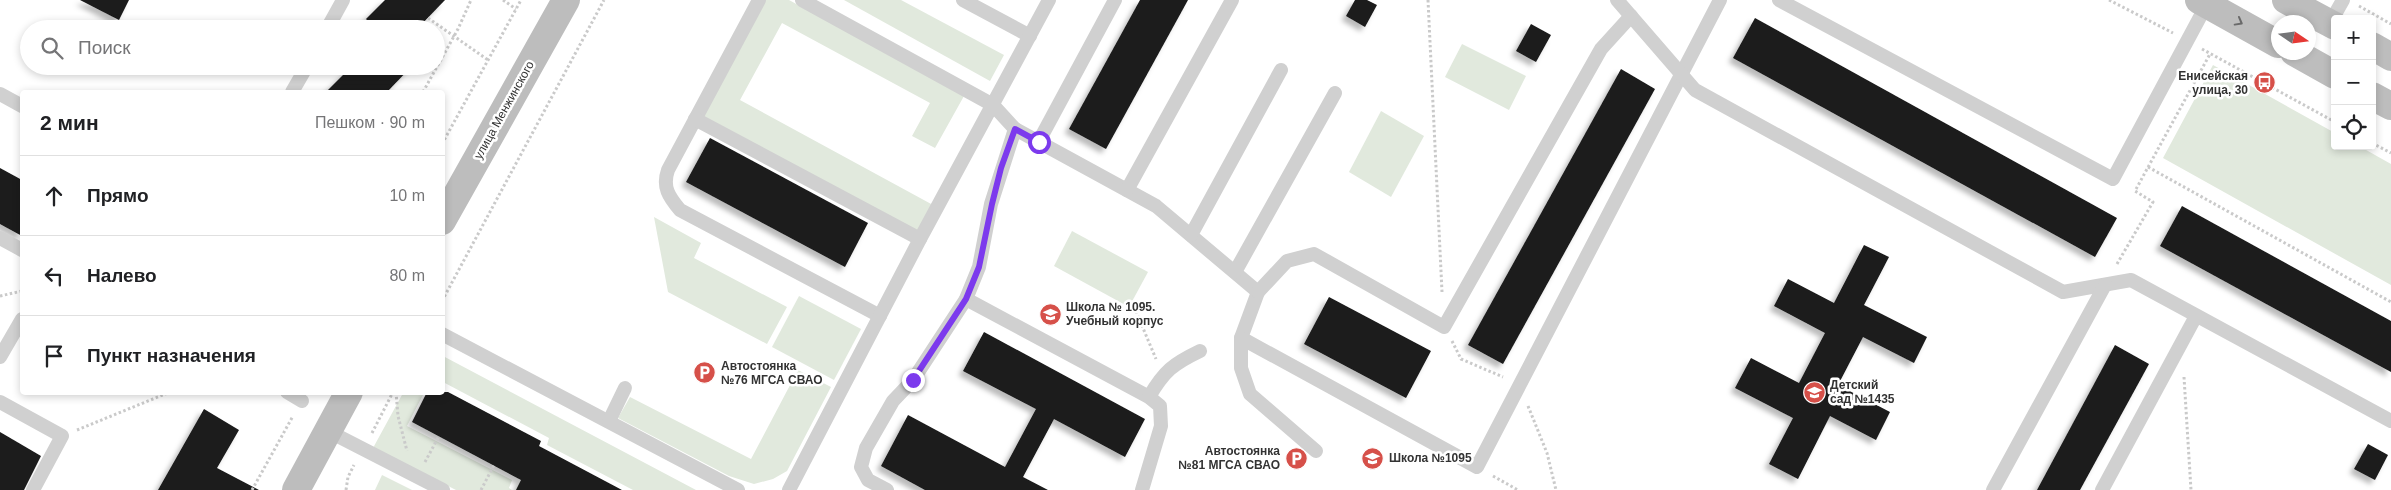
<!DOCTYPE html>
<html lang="ru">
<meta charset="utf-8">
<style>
body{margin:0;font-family:Helvetica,sans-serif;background:#f2f2f2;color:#202124}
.controls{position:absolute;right:15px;top:15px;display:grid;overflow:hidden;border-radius:5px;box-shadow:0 2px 8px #0003}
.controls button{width:45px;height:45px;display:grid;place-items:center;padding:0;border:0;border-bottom:1px solid #e0e0e0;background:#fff;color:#202124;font:25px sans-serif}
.compass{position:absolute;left:2271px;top:15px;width:45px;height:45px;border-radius:50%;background:#fff;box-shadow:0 2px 8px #0003;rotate:103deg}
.stop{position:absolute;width:15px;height:15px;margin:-11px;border:4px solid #7c3aed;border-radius:50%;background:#fff}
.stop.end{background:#7c3aed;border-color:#fff;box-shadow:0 1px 5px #0008}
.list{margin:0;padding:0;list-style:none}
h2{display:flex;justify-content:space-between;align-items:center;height:65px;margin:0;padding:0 20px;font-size:21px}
h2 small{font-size:16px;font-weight:400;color:#757577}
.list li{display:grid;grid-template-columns:32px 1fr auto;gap:15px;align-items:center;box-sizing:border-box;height:80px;padding:0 20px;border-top:1px solid #e0e0e0}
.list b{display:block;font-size:19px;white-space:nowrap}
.list em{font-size:16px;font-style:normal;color:#757577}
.icon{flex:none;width:28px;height:28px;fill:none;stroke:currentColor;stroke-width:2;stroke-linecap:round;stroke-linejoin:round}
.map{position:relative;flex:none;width:2391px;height:490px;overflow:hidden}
.search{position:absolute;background:#fff;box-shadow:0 2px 8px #0003;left:20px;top:20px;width:425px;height:55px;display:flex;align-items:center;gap:12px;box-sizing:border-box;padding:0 18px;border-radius:28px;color:#757577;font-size:19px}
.panel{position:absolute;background:#fff;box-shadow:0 2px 8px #0003;left:20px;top:90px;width:425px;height:305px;border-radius:5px}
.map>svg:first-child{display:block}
.green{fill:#e1e9dd}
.building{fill:#1a1a1a;filter:url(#shadow)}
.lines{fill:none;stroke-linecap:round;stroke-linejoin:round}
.path{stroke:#cacaca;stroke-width:3;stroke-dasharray:2.5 2.5;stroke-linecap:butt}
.service{stroke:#d0d0d0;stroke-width:14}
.secondary{stroke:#bdbdbd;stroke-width:28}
.oneway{stroke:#6a6a6a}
.route{stroke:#7c3aed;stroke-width:6}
.labels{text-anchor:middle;stroke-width:5;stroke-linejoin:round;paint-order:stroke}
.poi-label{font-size:12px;font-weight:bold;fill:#333;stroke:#fff;text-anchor:start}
.street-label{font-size:12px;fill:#333;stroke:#fff}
</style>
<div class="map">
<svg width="2391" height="490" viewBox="0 0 2391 490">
<defs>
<filter id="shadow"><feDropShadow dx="-4.5" dy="4.5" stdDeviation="2.5" flood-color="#0004"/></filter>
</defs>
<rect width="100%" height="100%" fill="#fff"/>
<!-- green -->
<g class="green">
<polygon points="766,0 789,0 964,96 935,148 912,136 930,103 782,23 740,100 933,205 919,233 703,116"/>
<polygon points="844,0 901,0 1004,55 990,81"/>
<polygon points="1462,44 1526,76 1509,110 1445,77"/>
<polygon points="2213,65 2335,133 2335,146 2359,146 2391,164 2391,285 2163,158"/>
<polygon points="1381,111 1424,136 1391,197 1349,172"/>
<polygon points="654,217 701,243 694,258 787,307 767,344 668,292"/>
<polygon points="1072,231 1148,272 1129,307 1054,266"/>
<polygon points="799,296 861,329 834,380 772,347"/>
<polygon points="442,356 443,356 696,490 633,490 547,445 549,438 443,382"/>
<polygon points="798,370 831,387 787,471 773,479 754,484 729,476 618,418 630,397 751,459"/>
<polygon points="403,393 424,393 407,426 512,480 509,488 512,490 456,490 373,448"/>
<polygon points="382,475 412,490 375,490"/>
</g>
<!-- building -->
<g class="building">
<polygon points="80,0 129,0 119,20"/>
<polygon points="385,0 445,0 417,29 376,29 366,19"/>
<polygon points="1140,0 1188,0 1106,149 1069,129"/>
<polygon points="1355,0 1367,0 1377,5 1365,27 1346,16"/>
<polygon points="1755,18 2117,218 2095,257 1733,58"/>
<polygon points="1531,24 1551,35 1536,62 1516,51"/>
<polygon points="352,66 412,66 387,92 326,92"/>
<polygon points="1621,69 1655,89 1503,364 1468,345"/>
<polygon points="710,138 868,223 845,267 686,182"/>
<polygon points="0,168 22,180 22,236 0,224"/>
<polygon points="2182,206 2391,321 2391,372 2160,246"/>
<polygon points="1864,245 1889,257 1864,305 1927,337 1914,363 1863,337 1838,385 1890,412 1876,440 1830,416 1798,479 1769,464 1793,418 1735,388 1751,358 1799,383 1825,333 1774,306 1788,279 1834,303"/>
<polygon points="1329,297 1431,351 1406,398 1304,344"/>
<polygon points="984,332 1145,419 1125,457 1054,419 1023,477 1048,490 925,490 881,466 908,415 1005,467 1036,409 963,371"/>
<polygon points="2115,345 2149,364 2080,490 2037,490"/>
<polygon points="427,392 448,392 541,441 539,446 622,490 516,490 521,480 412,422"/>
<polygon points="204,409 239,430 217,468 259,490 158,490"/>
<polygon points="0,432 41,456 24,490 0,490"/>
<polygon points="2368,444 2388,455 2375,480 2354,469"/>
</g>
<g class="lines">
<!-- path -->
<g class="path">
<polyline points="503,0 516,9"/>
<polyline points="1428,0 1442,292"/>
<polyline points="2109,0 2173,33"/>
<polyline points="2359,6 2391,24"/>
<polyline points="428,18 488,60"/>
<polyline points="2202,49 2335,122"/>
<polyline points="423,92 458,29 471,0"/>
<polyline points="2372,143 2391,153"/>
<polyline points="442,144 521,0"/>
<polyline points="2148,167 2391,302"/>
<polyline points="2117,264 2153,202 2135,191 2210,54"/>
<polyline points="0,296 22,291"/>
<polyline points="442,301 604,0"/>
<polyline points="1132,302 1156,359"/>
<polyline points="1452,341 1461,359 1503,377"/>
<polyline points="2184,377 2191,490"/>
<polyline points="396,392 398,416 407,451"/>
<polyline points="425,392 427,393"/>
<polyline points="1528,406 1547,453 1556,490"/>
<polyline points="77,430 170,392"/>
<polyline points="372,433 393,392"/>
<polyline points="425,462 439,436"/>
<polyline points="1493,476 1518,490"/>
<polyline points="252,490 293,416"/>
<polyline points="346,490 348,477 354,465"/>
<polyline points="481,490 494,465"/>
</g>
<!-- service -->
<g class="service">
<path d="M759,0L668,170C662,187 669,197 680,210L880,316"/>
<polyline points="802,0 993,105 1015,129 1156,206 1258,292 1241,338 1477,467 1720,0"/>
<polyline points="963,0 1030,36"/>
<polyline points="1617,0 1695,90 2063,292 2131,280 2391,421"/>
<polyline points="1779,0 2113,179 2207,4"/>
<polyline points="2330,23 2343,0"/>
<polyline points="327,29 343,0"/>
<polyline points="292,92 307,66"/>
<polyline points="0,94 22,106"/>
<polyline points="695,119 920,239"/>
<polyline points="1039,141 1115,0"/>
<polyline points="1127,190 1232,0"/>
<polyline points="1191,235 1281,70"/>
<polyline points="0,238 22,250"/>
<polyline points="1235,272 1335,93"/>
<polyline points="1258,292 1287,261 1314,254 1444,327 1601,49 1631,16"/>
<polyline points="966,299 1149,397 1160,406 1161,426 1142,490"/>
<polyline points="442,334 738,490"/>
<polyline points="1241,338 1241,368 1250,394 1316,451"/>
<polyline points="0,357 22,319"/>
<polyline points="287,392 302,401"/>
<path d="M1149,397C1164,371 1173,364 1200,351"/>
<polyline points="0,402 62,436 33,490"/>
<polyline points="609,421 625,388"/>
<polyline points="328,431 443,490"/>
<polyline points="789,490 920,239 1049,0"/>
<polyline points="887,490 868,480 861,467 866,448 893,401 913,380 966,299 979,267 991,204 1015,129"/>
<polyline points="1993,490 2105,285"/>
<polyline points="2102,490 2196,316"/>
</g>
<!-- secondary -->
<g class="secondary">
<polyline points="2199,0 2278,44"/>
<polyline points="2286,0 2335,26"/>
<polyline points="2372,46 2391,57"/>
<polyline points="2294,52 2335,75"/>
<polyline points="2372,96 2391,106"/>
<polyline points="442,221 566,0"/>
<polyline points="296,490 349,392"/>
</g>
</g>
<!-- one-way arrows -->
<defs><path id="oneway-chevron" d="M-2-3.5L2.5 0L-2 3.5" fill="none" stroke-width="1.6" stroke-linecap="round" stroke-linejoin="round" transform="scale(1.25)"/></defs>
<use class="oneway" href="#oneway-chevron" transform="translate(2239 22) rotate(29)"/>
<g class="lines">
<!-- route -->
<polyline class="route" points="913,380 966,299 979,267 992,204 1001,168 1015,129 1039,142"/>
</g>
<!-- icons -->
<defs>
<symbol id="bus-disc" viewBox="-11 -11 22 22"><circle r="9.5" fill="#d65049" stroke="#fff"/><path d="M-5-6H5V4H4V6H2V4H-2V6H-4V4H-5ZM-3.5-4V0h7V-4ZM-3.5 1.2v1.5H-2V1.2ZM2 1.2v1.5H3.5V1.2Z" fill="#fff"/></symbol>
<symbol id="school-disc" viewBox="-11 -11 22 22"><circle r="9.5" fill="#d65049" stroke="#fff"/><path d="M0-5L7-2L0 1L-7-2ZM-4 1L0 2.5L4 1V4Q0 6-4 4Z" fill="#fff"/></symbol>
<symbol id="parking-disc" viewBox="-11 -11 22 22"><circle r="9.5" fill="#d65049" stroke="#fff"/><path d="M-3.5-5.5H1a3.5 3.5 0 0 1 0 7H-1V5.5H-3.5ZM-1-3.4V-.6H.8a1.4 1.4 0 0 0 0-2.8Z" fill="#fff"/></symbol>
</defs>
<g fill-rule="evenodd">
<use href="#bus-disc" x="2252" y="70" width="25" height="25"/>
<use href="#school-disc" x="1038" y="302" width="25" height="25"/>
<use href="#parking-disc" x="692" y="360" width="25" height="25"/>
<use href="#school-disc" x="1802" y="380" width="25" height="25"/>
<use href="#parking-disc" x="1284" y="446" width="25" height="25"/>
<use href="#school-disc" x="1360" y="446" width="25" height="25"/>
</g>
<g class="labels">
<!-- poi labels -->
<g class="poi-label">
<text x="2248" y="80" text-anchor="end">Енисейская<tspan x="2248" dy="14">улица, 30</tspan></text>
<text x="1066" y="311">Школа № 1095.<tspan x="1066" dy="14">Учебный корпус</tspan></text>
<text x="721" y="370">Автостоянка<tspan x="721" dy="14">№76 МГСА СВАО</tspan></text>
<text x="1830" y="389">Детский<tspan x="1830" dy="14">сад №1435</tspan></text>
<text x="1280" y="455" text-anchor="end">Автостоянка<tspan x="1280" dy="14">№81 МГСА СВАО</tspan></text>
<text x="1389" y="462">Школа №1095</text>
</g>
<!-- street labels -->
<g class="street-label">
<text transform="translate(504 110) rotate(-61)" y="4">улица Менжинского</text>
</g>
</g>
</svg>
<div class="controls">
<button>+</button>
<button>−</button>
<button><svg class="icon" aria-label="locate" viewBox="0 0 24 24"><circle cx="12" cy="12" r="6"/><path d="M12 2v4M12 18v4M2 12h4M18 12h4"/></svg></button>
</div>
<svg class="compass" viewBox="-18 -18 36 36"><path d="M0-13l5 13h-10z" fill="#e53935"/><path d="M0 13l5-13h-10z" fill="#757577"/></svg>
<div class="stop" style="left:1039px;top:142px"></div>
<div class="stop end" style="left:913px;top:380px"></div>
<div class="search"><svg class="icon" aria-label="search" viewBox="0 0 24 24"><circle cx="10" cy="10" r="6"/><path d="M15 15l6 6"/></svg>Поиск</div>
<section class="panel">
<h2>2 мин<small>Пешком · 90 m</small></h2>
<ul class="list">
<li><svg class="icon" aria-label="ahead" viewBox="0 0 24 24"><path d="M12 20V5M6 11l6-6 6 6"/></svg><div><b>Прямо</b></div><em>10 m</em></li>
<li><svg class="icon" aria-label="left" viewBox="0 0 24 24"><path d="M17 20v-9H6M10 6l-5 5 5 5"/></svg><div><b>Налево</b></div><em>80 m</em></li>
<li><svg class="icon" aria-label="arrive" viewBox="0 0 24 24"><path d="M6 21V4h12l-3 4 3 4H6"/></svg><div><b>Пункт назначения</b></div></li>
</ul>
</section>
</div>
